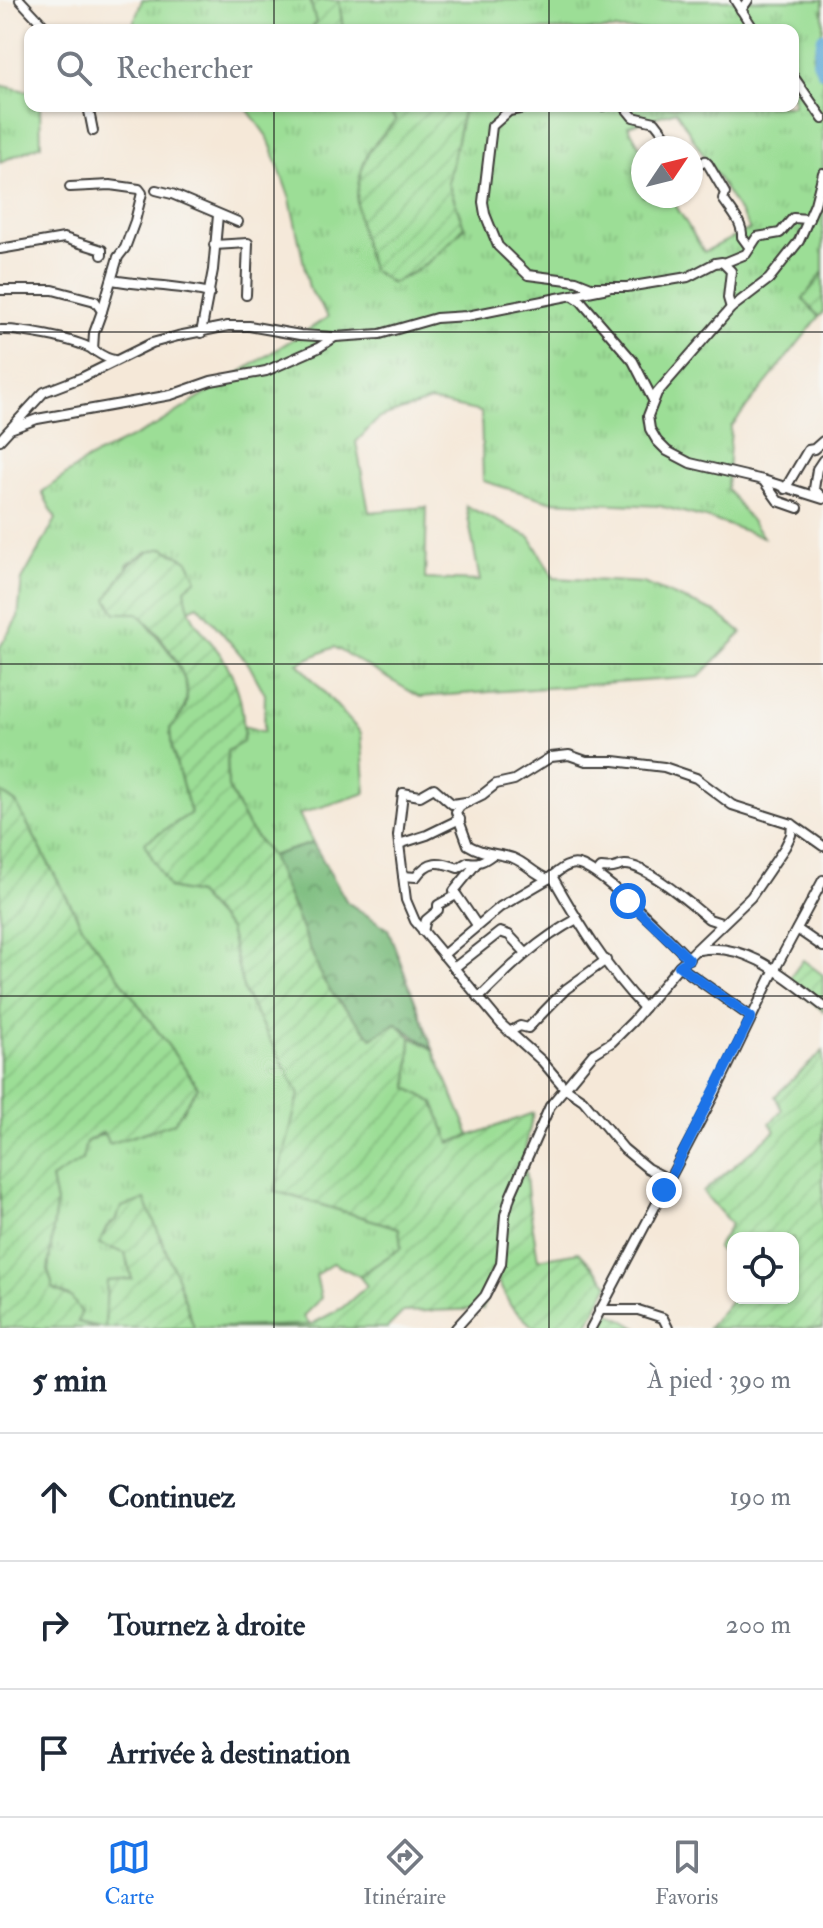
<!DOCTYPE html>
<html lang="fr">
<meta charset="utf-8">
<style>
body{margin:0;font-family:"IM FELL Double Pica",serif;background:#f2f2f3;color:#1f2937}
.controls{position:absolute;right:24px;bottom:24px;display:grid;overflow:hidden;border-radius:16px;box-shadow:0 2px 6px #0004}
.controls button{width:72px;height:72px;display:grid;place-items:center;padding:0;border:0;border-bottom:2px solid #e0e1e3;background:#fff;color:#1f2937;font:40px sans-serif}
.compass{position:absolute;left:631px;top:136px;width:72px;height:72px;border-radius:50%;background:#fff;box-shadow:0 2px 6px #0004;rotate:55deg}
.stop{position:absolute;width:24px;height:24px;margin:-18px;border:6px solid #1a73e8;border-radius:50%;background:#fff}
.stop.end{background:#1a73e8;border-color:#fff;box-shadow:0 2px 8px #0008}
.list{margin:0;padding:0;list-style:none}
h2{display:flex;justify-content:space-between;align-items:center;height:104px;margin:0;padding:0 32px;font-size:34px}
h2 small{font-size:26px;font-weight:400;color:#747a83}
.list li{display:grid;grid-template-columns:52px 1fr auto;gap:24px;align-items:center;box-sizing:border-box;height:128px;padding:0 32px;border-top:2px solid #e0e1e3}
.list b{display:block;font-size:30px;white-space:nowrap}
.list em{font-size:26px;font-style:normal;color:#747a83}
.icon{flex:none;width:44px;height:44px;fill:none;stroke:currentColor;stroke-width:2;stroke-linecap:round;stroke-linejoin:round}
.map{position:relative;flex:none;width:823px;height:1328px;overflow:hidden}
.search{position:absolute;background:#fff;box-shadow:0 2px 6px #0004;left:24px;right:24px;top:24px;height:88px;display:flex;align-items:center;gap:20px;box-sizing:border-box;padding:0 28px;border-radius:16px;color:#747a83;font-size:30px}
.sheet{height:488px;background:#fff}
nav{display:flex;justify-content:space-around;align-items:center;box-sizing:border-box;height:112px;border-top:2px solid #e0e1e3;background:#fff;font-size:22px;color:#747a83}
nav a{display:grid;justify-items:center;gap:4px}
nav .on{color:#1a73e8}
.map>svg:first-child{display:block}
.grass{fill:url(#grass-tufts);stroke:#5c7d59;stroke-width:2;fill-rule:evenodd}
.forest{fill:url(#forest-crowns);stroke:#4c6c4e;stroke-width:2}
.garden{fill:url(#garden-furrows);stroke:#5c7d59;stroke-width:2}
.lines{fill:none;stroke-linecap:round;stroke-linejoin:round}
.river{stroke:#5da8d5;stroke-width:12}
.minor-casing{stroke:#3d3b38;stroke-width:12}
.minor{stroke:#fff;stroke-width:8}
.route{stroke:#1a73e8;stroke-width:10}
.grid{fill:none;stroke:#1c1c1c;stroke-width:2;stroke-opacity:0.55}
</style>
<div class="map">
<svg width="823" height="1328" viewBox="0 0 823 1328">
<defs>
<pattern id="grass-tufts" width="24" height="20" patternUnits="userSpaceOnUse" patternTransform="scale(2)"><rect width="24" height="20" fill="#9cde96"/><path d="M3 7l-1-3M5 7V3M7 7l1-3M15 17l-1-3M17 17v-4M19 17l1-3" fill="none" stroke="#86be81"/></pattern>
<pattern id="forest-crowns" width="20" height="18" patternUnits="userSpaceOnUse" patternTransform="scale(2)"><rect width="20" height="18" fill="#7dbd7f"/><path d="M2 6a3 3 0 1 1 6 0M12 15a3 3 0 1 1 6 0" fill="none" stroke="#669967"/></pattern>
<pattern id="garden-furrows" width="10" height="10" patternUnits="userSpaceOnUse" patternTransform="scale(2)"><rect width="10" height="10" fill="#9cde96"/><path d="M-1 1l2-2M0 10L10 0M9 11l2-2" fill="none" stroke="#86be81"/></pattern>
</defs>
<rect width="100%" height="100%" fill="#f6f6f2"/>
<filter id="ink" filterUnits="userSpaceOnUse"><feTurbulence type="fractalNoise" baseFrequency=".0125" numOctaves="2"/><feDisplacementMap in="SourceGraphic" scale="16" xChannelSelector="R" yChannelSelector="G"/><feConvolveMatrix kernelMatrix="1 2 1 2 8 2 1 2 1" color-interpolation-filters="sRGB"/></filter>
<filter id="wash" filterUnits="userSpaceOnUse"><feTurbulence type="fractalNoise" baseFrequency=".006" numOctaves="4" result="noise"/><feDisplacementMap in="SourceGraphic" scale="32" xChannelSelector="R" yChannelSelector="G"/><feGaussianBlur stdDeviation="1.8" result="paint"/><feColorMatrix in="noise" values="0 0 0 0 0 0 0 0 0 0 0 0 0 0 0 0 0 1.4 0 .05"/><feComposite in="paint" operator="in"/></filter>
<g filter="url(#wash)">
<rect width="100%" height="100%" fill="#f5e8d8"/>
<!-- grass -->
<g class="grass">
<polygon points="142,0 310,0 316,22 310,30 131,30"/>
<path d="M339,0H823C823,9 823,19 823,28C818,50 803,54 823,79V272L803,299L819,317L731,427L727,489L763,537L713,520L660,506L550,501L483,481L481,412L430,401L379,418L356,442L369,512L427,507L425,579L480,581L466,506L530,537L554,578L643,583L715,612L742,633L699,677L420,697L334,647L298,663L361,733L366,793L299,814L313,843L271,856L248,827L228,787L227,751L243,742L244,726L264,732L265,694L248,663L198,605L187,610L185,589L148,551L127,565C130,580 131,603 140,615C157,639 198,674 184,708C182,716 174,723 170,729L172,749L191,813L169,888L197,894L229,929L244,992L300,1094L275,1191L399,1228L402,1248L359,1276L333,1263L316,1275L321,1298L303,1316L310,1325L194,1328L177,1277L117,1219L107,1227L100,1244L125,1253L132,1279L107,1282L105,1328L78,1322L54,1289L48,1271L56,1203L51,1179L81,1160L86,1142L198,1087L82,926L16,803L0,792V647L18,617L22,580L56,519L42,492L88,459L155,426L328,317L309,288L290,199L268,138L245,106H386L396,120L369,151L464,227L448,183L464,106H793V30H343ZM676,111L750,229L704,252L670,196H643V152L628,126Z"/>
<polygon points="0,85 30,92 30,106 40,106 41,145 0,162"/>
<polygon points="411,1037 433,1049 470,1135 450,1143 434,1103 408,1088"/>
</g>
<!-- forest -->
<polygon class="forest" points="313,843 347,902 388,929 433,1049 396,1023 372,1038 333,996 323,980 271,856"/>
<!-- garden -->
<g class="garden">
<polygon points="310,0 339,0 343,30 310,30 316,22"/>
<path d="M386,106H464L448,183L464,227C442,252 422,271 391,283L371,269C359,227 348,195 368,154C374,142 387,130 396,120Z"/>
<polygon points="823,272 823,312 819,317 803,299"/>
<path d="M163,548L188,561L197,579L185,589C188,623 205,631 223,658C239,683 245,713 243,742L227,751L228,787L248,827L271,856L323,980L334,996L372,1038L396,1023L411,1037L408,1088L434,1103L450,1143L533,1113L524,1155L528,1197L538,1259L579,1252L609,1284L586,1328H534L510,1305L492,1270L483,1309L403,1312L387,1328H215L310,1325L342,1308L367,1286L359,1276L401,1248L399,1228L275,1191L299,1094L244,992L229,929L197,894L169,888L144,843L191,813L172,749L170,729C174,723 182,715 185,708C196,677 159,633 138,613H116L107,599C123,573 130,555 163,548Z"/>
<polygon points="0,792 16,803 82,926 198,1087 174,1123 109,1144 103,1132 86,1142 82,1160 51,1179 56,1203 48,1271 54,1289 71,1297 81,1312 78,1322 98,1328 0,1328"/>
<polygon points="803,960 823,975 823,1011 787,982"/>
<polygon points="823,1051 823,1328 708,1328 733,1298 793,1298 793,1238 733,1238 733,1262 717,1248 731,1224 703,1192 775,1131 770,1123 782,1110 775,1096"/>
<polygon points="145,1200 177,1277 194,1328 105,1328 107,1281 132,1279 125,1253 99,1244 107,1227 117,1219 121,1207"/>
<polygon points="611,1313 637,1328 593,1328 598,1317"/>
</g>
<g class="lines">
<!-- river -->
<polyline class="river" points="823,38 818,61 823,72"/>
</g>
</g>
<g filter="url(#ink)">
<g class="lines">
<defs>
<g id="minor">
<polyline points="20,0 48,30"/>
<polyline points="735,0 754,30"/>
<polyline points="741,10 748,0"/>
<polyline points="793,76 823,119"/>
<polyline points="88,106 93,131"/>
<polyline points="535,106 509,111 492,126 483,202 485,214 498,246 528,275 576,281 591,287 627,287 688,277 715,263 722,262 731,271 728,298 731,308"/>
<polyline points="589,106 603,106"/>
<polyline points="624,106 633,117 655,122 675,148 682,148"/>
<path d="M691,165L696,167L705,161L708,164L725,193L723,199C731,211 743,223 742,237L750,248"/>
<polyline points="823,173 815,204 799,241 769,279 731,308 657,393 648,416 650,429 657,441 667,451 690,463 763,480 823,499"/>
<polyline points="70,187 110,185 139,189 142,193 135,221 125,248 118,257 102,311"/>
<polyline points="156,190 172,194 238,222"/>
<polyline points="214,245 248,243 246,295"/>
<polyline points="0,249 64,238 102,250 102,255"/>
<polyline points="724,263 746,254 757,237 780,233 793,218 809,219"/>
<path d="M112,280C145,286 178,285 210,293"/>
<polyline points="0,290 53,290 95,301 102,311 94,333 93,350"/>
<polyline points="572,295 581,301 633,361 653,400"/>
<path d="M0,330C20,329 74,339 92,349C100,354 104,358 114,360"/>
<polyline points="201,333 213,270 218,215"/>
<polyline points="13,428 37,419 171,395 211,381 266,371 318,348 335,337"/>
<polyline points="0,440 44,392 83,377 152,343 178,336 228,326 249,326 300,335 335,337 380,334 436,318 467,316 608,288"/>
<polyline points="763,480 778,501 798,508"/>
<polyline points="785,489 808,450 814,449 823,441"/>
<polyline points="822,497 814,489 817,469 823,460"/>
<polyline points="466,802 452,804 434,788 420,796 403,793 398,836 406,900 415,921 501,1024 542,1061 564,1087 583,1100 624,1149 647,1168 670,1180"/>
<polyline points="399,844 427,835 460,819"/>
<polyline points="476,864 454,891 477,925"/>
<path d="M597,873L601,868C617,870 615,866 625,865C646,864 693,906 709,919L721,923"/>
<path d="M403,876L416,877C429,859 439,861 458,868L468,862C478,864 484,861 492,855"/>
<path d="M552,876C560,870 569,862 579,865C604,872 668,938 689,959"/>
<polyline points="797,929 823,947"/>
<polyline points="423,931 426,920 438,910 438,905 456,895"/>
<path d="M699,950C747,941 788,979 823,1006"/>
<polyline points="443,955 500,907 548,879"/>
<polyline points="679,966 751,1017"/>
<polyline points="454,968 500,932 509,935 526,953"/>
<path d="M479,998C509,968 539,939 577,919"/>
<path d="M644,1008C607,970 578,922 552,876L548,879C534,874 526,863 513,858C497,853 482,854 468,845L456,812L460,806L482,795L496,784L514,780L551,757L569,755L586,761H614L664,767L696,778L732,805L792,824L823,846"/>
<polyline points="509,1032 520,1026 528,1028 566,989 606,960"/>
<polyline points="599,1310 638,1310 663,1318 668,1328"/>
<polyline points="456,1328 485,1296 501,1264 505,1215 510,1197 550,1106 593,1054 612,1042 633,1021 679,966 751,897 785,847 791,835 792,824"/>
<polyline points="591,1328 716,1091 775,969 823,880"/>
</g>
</defs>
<!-- minor casing -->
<use href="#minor" class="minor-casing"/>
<!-- minor -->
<use href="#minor" class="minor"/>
</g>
</g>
<g class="lines" filter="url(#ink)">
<!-- route -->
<polyline class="route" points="628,901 689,959 679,966 751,1017 664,1190"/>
</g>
<!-- grid -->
<path class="grid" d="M274,0V30M549,0V30M274,106V1328M549,106V1328M0,332H823M0,664H823M0,996H823"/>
</svg>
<div class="controls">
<button><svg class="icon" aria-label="locate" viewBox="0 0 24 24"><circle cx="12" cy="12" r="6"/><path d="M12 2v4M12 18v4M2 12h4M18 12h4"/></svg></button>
</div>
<svg class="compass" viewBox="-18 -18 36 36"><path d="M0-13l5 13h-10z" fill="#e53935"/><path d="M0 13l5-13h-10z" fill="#747a83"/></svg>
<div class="stop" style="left:628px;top:901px"></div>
<div class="stop end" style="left:664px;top:1190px"></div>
<div class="search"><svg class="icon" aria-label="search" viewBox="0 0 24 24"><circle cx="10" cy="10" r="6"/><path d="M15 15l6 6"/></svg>Rechercher</div>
</div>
<section class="sheet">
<h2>5 min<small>À pied · 390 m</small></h2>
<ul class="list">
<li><svg class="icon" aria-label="ahead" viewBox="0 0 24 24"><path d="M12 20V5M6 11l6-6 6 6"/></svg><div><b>Continuez</b></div><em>190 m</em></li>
<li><svg class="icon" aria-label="right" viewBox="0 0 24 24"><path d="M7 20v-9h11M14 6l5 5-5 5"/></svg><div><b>Tournez à droite</b></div><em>200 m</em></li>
<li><svg class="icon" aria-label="arrive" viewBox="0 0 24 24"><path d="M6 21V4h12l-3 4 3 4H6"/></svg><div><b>Arrivée à destination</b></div></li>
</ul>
</section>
<nav>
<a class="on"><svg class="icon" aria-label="map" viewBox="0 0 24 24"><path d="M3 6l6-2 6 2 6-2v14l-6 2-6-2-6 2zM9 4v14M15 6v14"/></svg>Carte</a>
<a><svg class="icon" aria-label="directions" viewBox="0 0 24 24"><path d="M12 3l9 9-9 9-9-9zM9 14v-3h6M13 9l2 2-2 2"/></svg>Itinéraire</a>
<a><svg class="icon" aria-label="saved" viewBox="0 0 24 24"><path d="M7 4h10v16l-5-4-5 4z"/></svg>Favoris</a>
</nav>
